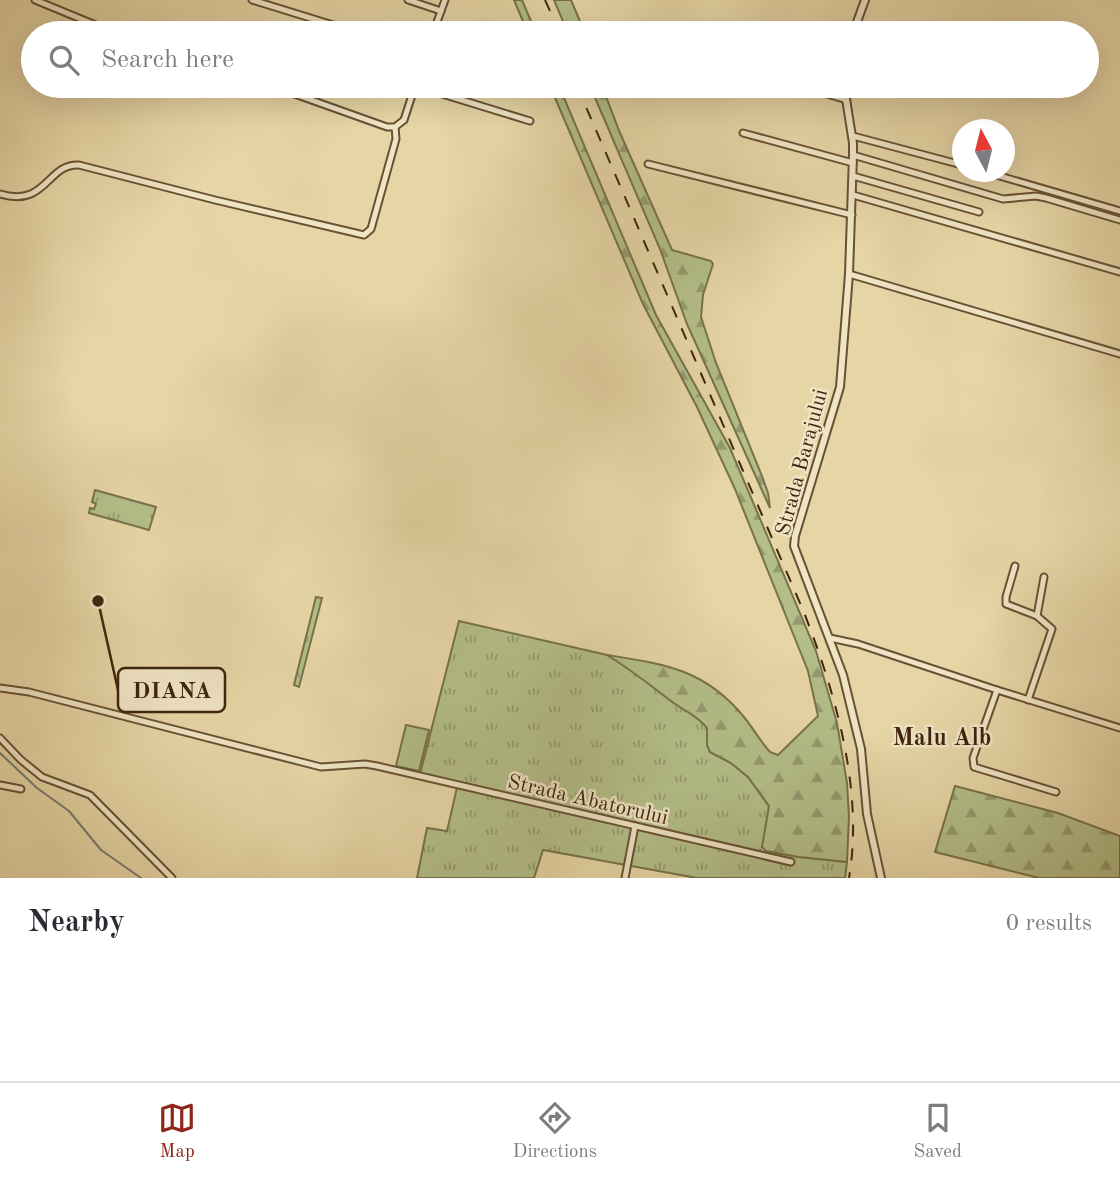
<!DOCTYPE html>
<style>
body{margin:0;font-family:"Old Standard TT",serif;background:#f2f2f3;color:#2b2b33}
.compass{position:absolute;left:952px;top:119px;width:63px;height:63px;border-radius:50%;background:#fff;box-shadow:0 7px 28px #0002;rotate:353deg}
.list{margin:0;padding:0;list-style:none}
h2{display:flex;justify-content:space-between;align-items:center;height:91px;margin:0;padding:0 28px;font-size:30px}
h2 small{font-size:23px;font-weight:400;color:#7c7c81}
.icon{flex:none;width:38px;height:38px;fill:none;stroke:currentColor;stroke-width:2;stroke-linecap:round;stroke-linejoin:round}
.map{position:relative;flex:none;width:1120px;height:878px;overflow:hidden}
.search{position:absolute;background:#fff;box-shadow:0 7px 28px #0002;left:21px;right:21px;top:21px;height:77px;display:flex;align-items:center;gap:18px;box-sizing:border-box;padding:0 24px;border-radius:38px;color:#7c7c81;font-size:26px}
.sheet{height:203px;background:#fff}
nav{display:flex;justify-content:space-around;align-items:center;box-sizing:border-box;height:98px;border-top:2px solid #e1e1e2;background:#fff;font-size:19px;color:#7c7c81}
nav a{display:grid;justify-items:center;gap:4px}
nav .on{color:#8f2418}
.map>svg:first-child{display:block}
.grass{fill:url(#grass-tufts);stroke:#78724b;stroke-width:2}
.forest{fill:url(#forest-firs);stroke:#78724b;stroke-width:2}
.garden{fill:#b3be88;stroke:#78724b;stroke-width:2}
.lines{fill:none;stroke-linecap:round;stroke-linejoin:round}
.stream{stroke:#757c70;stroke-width:2}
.minor-casing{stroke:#685134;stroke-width:9}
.tertiary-casing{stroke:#685134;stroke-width:10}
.minor{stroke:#efe4c4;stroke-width:5}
.tertiary{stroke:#efe4c4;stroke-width:6}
.rail{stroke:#3e250e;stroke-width:2;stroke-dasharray:12 12;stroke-linecap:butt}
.labels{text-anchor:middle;stroke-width:5;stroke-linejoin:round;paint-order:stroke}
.street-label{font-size:21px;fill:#3e250e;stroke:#efe4c4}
.quarter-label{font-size:24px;font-weight:bold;fill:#3e250e;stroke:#efe4c4}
.leader{fill:none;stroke:#3e250e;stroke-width:2.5}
.callout-dot{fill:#3e250e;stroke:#efe4c4;stroke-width:2.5}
.callout{fill:#efe4c4;stroke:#3e250e;stroke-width:2.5}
.callout-label{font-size:23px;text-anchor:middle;font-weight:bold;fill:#3e250e}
</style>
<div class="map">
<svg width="1120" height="878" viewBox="0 0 1120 878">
<defs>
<pattern id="grass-tufts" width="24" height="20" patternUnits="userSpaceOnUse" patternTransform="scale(1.75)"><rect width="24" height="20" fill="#b3be88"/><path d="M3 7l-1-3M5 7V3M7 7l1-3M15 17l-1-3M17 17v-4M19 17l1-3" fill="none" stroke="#939a6e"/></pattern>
<pattern id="forest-firs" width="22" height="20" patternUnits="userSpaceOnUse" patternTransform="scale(1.75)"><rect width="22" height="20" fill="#b3be88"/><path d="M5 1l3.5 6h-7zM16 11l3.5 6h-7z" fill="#939a6e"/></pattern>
</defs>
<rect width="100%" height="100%" fill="#e6d5a5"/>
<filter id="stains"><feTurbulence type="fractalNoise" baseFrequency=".00286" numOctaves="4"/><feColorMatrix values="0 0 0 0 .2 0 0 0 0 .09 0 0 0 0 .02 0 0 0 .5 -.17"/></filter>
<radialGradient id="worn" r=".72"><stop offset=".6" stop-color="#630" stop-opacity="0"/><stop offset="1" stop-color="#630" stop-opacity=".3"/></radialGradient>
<!-- grass -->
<g class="grass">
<polygon points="95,490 156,507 149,530 89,513 90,508 94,509 96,504 92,502"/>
<polygon points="316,597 322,598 299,687 294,685"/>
<polygon points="459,621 607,655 633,671 671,701 699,717 707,728 707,745 710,752 731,763 748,777 769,806 766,851 799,857 847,862 845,878 697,878 543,850 534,878 417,878 427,828 447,831 458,783 420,774"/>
</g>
<!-- forest -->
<g class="forest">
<polygon points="514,0 522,0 536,33 528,33"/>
<polygon points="554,0 571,0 585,33 568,33"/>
<path d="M550,86H559L656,315L730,448L816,651L837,723L847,783L849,816L847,862L799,857L766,851L762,847L769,806L748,777L731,763L710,752L707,745V728C697,715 684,711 671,701C650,685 630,669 607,655C664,664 705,669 744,717C753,728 760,741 770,752L778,755L818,716L808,671L735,489L697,407L643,304Z"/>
<polygon points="590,86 602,86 620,133 672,250 711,261 713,264 703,295 701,317 716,363 762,476 768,493 770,508 687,324 660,249"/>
<polygon points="955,786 1058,813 1120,836 1120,878 1039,878 935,852"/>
</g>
<!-- garden -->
<polygon class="garden" points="406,725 429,730 419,771 396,766"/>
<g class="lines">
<!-- stream -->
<polyline class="stream" points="0,753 37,788 69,811 101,850 141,878"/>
<defs>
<g id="minor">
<polyline points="35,0 115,33"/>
<polyline points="252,0 359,33"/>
<polyline points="408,0 441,11"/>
<polyline points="433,33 445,0"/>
<polyline points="272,86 387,127 395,127 404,120 415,86"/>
<polyline points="416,86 530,121"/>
<polyline points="800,86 844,99"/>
<polyline points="743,133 853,163"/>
<polyline points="853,136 962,165"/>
<polyline points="853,155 1003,199 1036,196 1046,198 1120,220"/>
<polyline points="648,164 852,215"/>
<polyline points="986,172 1120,211"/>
<polyline points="853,176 979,212"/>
<path d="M0,194C47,208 47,163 79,165L215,200L364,235L371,229L396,139L395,127"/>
<polyline points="853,195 1120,272"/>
<polyline points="849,274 1120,354"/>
<polyline points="1015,566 1006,597 1006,604 1037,616 1052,629 1028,700"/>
<polyline points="1037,616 1044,577"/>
<polyline points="830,638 858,644 997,690 1120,728"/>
<polyline points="0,688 29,692 321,767 365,764 377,766 791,862"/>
<polyline points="997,690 973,758 974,767 1056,792"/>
<polyline points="0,738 21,760 42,777 90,795 172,878"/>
<polyline points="0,785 21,789"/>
<polyline points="625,878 635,826"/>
</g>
<g id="tertiary">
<polyline points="853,33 865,0"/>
<polyline points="844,86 853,143 853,155 849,274 840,387 795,536 794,546 843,675 861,749 867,814 881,878"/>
</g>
</defs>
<!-- minor casing -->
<use href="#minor" class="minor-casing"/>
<!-- tertiary casing -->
<use href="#tertiary" class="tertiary-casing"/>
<!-- minor -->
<use href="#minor" class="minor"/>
<!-- tertiary -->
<use href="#tertiary" class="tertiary"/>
<!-- rail -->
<g class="rail">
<polyline points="545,0 560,33"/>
<path d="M577,86L803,610C835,691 864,790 849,878"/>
</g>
</g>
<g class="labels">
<!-- street labels -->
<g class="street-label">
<text transform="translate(801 462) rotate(-75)" y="7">Strada Barajului</text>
<text transform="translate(588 799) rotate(13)" y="7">Strada Abatorului</text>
</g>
<!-- quarter labels -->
<g class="quarter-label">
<text x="942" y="745">Malu Alb</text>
</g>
</g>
<!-- callouts -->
<path class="leader" d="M98 601L118 690"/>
<circle class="callout-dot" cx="98" cy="601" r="7"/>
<rect class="callout" x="118" y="668" width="107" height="44" rx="7"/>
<g class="callout-label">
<text x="172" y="698">DIANA</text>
</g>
<rect width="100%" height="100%" filter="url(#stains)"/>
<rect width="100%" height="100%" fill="url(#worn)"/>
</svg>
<svg class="compass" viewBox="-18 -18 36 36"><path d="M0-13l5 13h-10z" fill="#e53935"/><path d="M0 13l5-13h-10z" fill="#7c7c81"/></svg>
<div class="search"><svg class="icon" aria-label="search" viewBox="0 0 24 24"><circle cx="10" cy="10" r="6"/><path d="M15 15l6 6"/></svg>Search here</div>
</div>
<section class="sheet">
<h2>Nearby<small>0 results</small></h2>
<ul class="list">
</ul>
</section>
<nav>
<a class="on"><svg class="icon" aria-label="map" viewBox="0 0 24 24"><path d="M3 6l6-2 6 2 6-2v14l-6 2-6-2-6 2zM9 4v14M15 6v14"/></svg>Map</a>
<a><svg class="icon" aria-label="directions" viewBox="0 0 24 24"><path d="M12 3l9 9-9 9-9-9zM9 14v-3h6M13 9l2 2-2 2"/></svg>Directions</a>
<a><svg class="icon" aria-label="saved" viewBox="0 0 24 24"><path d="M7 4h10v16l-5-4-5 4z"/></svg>Saved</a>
</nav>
